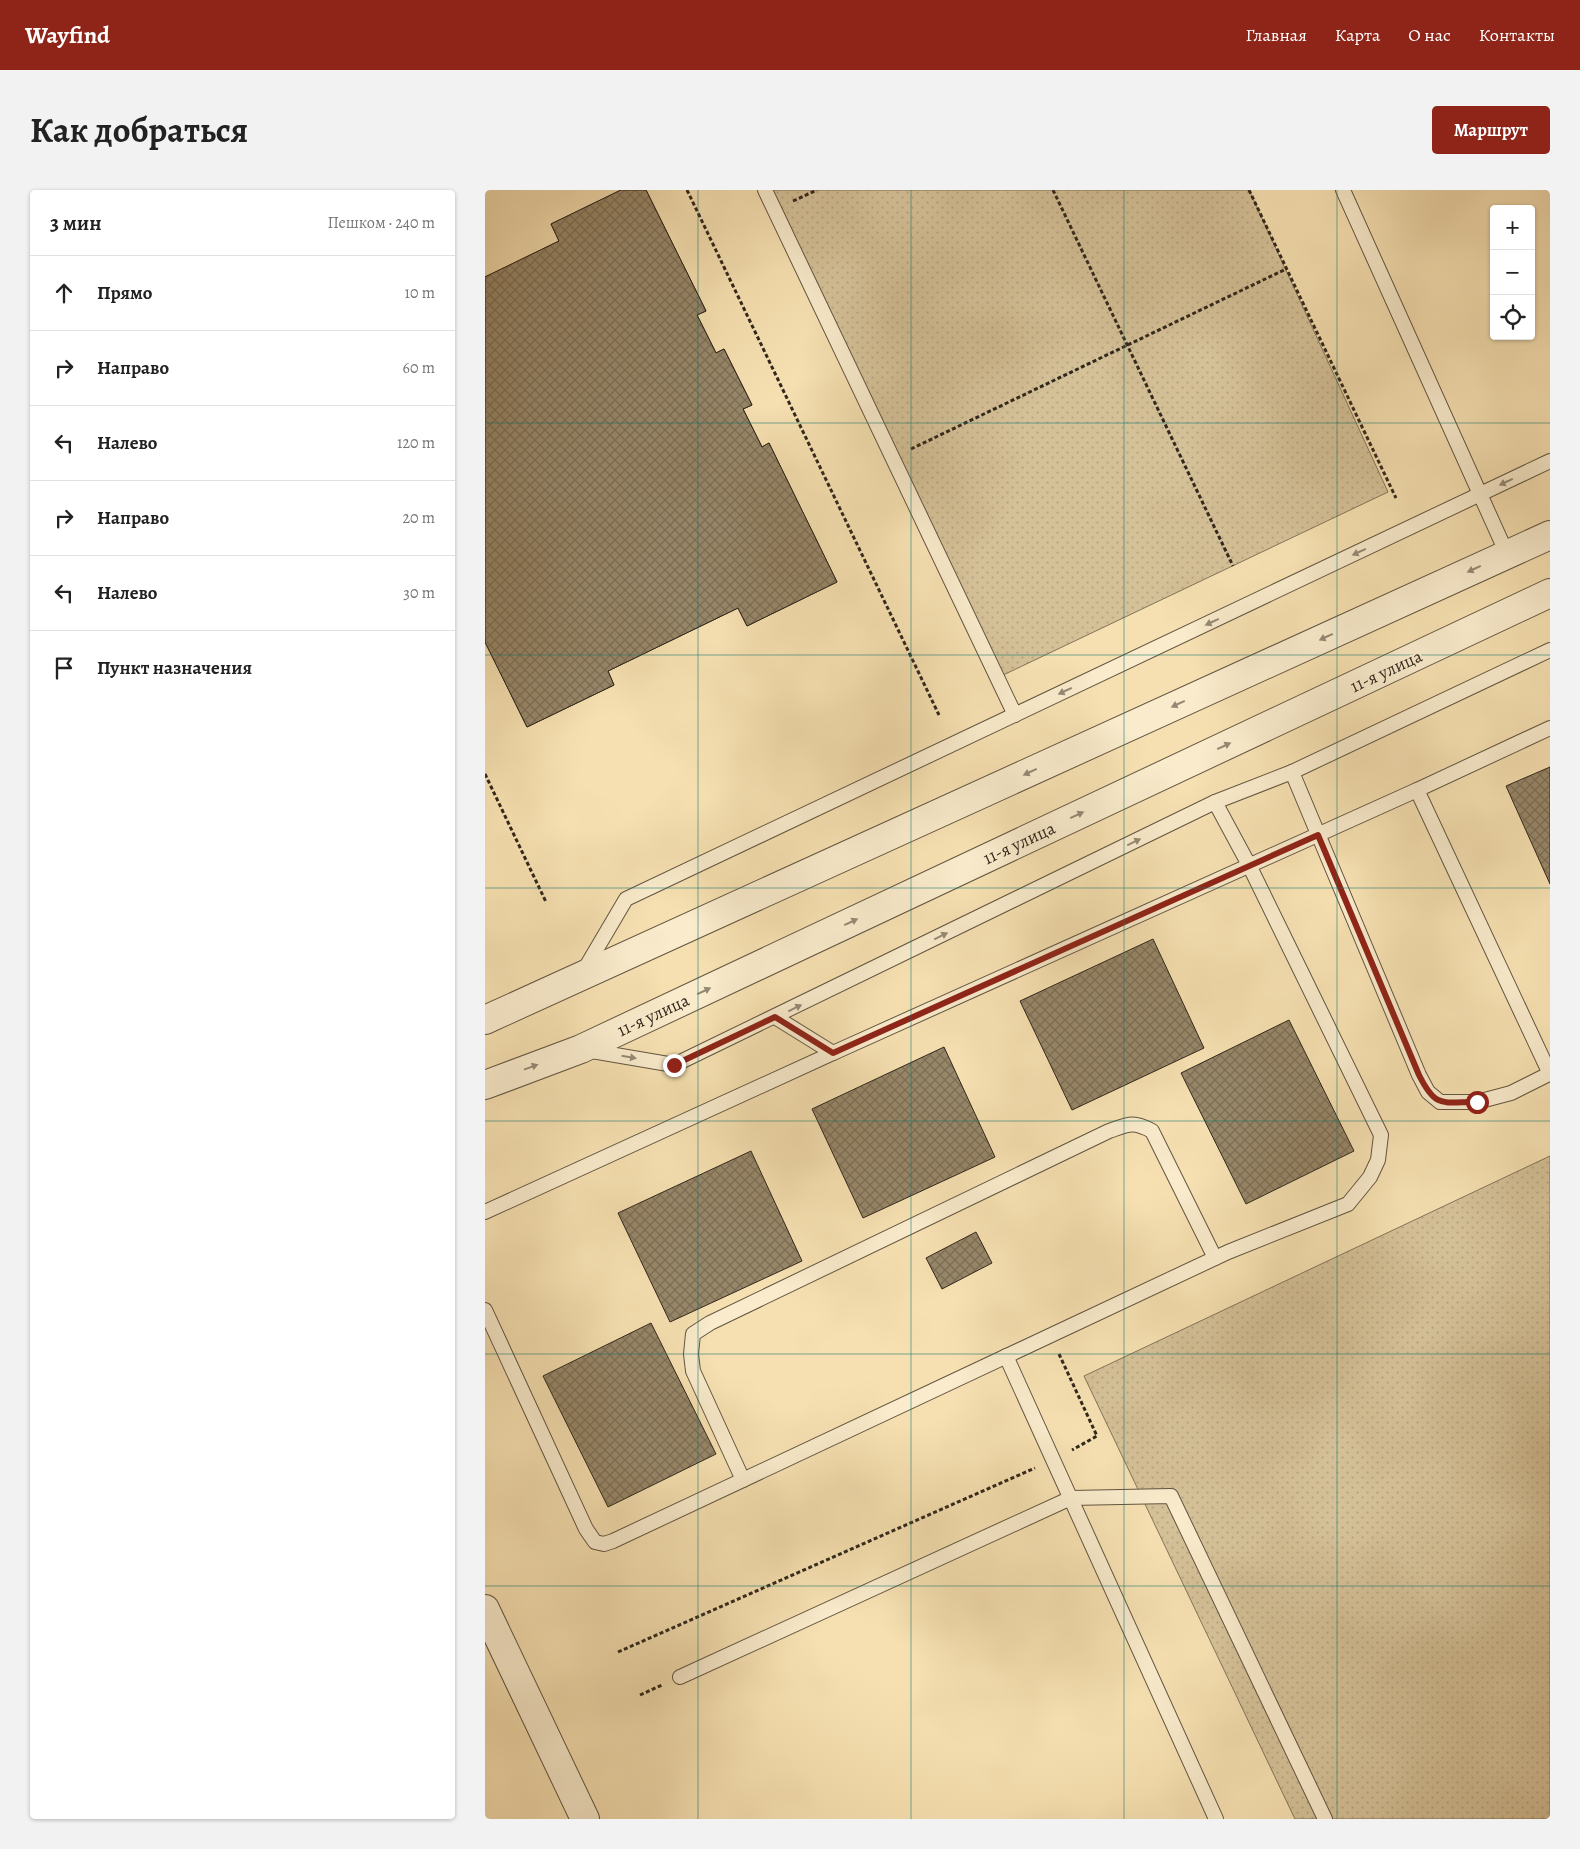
<!DOCTYPE html>
<html lang="ru">
<meta charset="utf-8">
<style>
body{margin:0;font-family:Alegreya,serif;background:#f2f2f2;color:#222}
.controls{position:absolute;right:15px;top:15px;display:grid;overflow:hidden;border-radius:5px;box-shadow:0 1px 4px #0004}
.controls button{width:45px;height:45px;display:grid;place-items:center;padding:0;border:0;border-bottom:1px solid #e0e0e0;background:#fff;color:#222;font:25px sans-serif}
.stop{position:absolute;width:15px;height:15px;margin:-11px;border:4px solid #8f2418;border-radius:50%;background:#fff}
.stop.end{background:#8f2418;border-color:#fff;box-shadow:0 1px 5px #0008}
.list{margin:0;padding:0;list-style:none}
h2{display:flex;justify-content:space-between;align-items:center;height:65px;margin:0;padding:0 20px;font-size:21px}
h2 small{font-size:16px;font-weight:400;color:#767676}
.list li{display:grid;grid-template-columns:32px 1fr auto;gap:15px;align-items:center;box-sizing:border-box;height:75px;padding:0 20px;border-top:1px solid #e0e0e0}
.list b{display:block;font-size:19px;white-space:nowrap}
.list em{font-size:16px;font-style:normal;color:#767676}
.icon{flex:none;width:28px;height:28px;fill:none;stroke:currentColor;stroke-width:2;stroke-linecap:round;stroke-linejoin:round}
.map{position:relative;flex:none;width:1065px;height:1629px;overflow:hidden;border-radius:5px}
header{display:flex;align-items:center;gap:30px;box-sizing:border-box;height:70px;padding:0 25px;background:#8f2418;color:#fff}
header strong{font-size:24px}
nav{display:flex;gap:28px;margin-inline-start:auto;font-size:18px}
.intro{display:flex;align-items:center;justify-content:space-between;box-sizing:border-box;height:120px;padding:0 30px}
h1{margin:0;font-size:35px}
.button{padding:12px 22px;border-radius:5px;background:#8f2418;color:#fff;font-size:18px;font-weight:700}
main{display:flex;gap:30px;padding:0 30px}
aside{flex:1;background:#fff;border-radius:5px;box-shadow:0 1px 4px #0004}
.map>svg:first-child{display:block}
.green{fill:url(#green-dots);stroke:#83745a}
.building{fill:url(#building-cross-hatch);stroke:#31271c;fill-rule:evenodd}
.lines{fill:none;stroke-linecap:round;stroke-linejoin:round}
.lane-casing{stroke:#625541;stroke-width:16}
.street-casing{stroke:#625541;stroke-width:30}
.path{stroke:#31271c;stroke-width:3;stroke-dasharray:4 2.5;stroke-linecap:butt}
.lane{stroke:#f9ebcc;stroke-width:14}
.street{stroke:#f9ebcc;stroke-width:28}
.oneway{fill:#958974}
.route{stroke:#8f2418;stroke-width:6}
.grid{fill:none;stroke:#0f766e;stroke-width:1;stroke-opacity:0.55}
.labels{text-anchor:middle;stroke-width:4;stroke-linejoin:round;paint-order:stroke}
.street-label{font-size:18px;fill:#31271c;stroke:#f9ebcc}
</style>
<header>
<strong>Wayfind</strong>
<nav><a>Главная</a><a>Карта</a><a>О нас</a><a>Контакты</a></nav>
</header>
<div class="intro"><h1>Как добраться</h1><a class="button">Маршрут</a></div>
<main>
<aside>
<h2>3 мин<small>Пешком · 240 m</small></h2>
<ul class="list">
<li><svg class="icon" aria-label="ahead" viewBox="0 0 24 24"><path d="M12 20V5M6 11l6-6 6 6"/></svg><div><b>Прямо</b></div><em>10 m</em></li>
<li><svg class="icon" aria-label="right" viewBox="0 0 24 24"><path d="M7 20v-9h11M14 6l5 5-5 5"/></svg><div><b>Направо</b></div><em>60 m</em></li>
<li><svg class="icon" aria-label="left" viewBox="0 0 24 24"><path d="M17 20v-9H6M10 6l-5 5 5 5"/></svg><div><b>Налево</b></div><em>120 m</em></li>
<li><svg class="icon" aria-label="right" viewBox="0 0 24 24"><path d="M7 20v-9h11M14 6l5 5-5 5"/></svg><div><b>Направо</b></div><em>20 m</em></li>
<li><svg class="icon" aria-label="left" viewBox="0 0 24 24"><path d="M17 20v-9H6M10 6l-5 5 5 5"/></svg><div><b>Налево</b></div><em>30 m</em></li>
<li><svg class="icon" aria-label="arrive" viewBox="0 0 24 24"><path d="M6 21V4h12l-3 4 3 4H6"/></svg><div><b>Пункт назначения</b></div></li>
</ul>
</aside>
<div class="map">
<svg width="1065" height="1629" viewBox="0 0 1065 1629">
<defs>
<pattern id="green-dots" width="8" height="8" patternUnits="userSpaceOnUse" patternTransform="scale(1.25)"><rect width="8" height="8" fill="#d5c198"/><path d="M2 2h.1M6 6h.1" fill="none" stroke="#b7a682" stroke-width="1.8" stroke-linecap="round"/></pattern>
<pattern id="building-cross-hatch" width="8" height="8" patternUnits="userSpaceOnUse" patternTransform="scale(1.25)"><rect width="8" height="8" fill="#978769"/><path d="M0 0l8 8M0 8l8-8" fill="none" stroke="#7c6e56"/></pattern>
</defs>
<rect width="100%" height="100%" fill="#f6e0b1"/>
<filter id="stains"><feTurbulence type="fractalNoise" baseFrequency=".004" numOctaves="4"/><feColorMatrix values="0 0 0 0 .2 0 0 0 0 .09 0 0 0 0 .02 0 0 0 .5 -.17"/></filter>
<radialGradient id="worn" r=".72"><stop offset=".6" stop-color="#630" stop-opacity="0"/><stop offset="1" stop-color="#630" stop-opacity=".3"/></radialGradient>
<!-- green -->
<g class="green">
<polygon points="280,0 764,0 903,302 514,487"/>
<polygon points="1065,966 1065,1629 810,1629 599,1186"/>
</g>
<!-- building -->
<g class="building">
<path d="M136,0H161L221,121L212,125L231,163L239,159L267,215L258,219L277,257L284,253L352,392L262,436L253,418L123,481L129,495L42,537L0,452V233L18,270L152,205L113,126L0,181V87L74,51L66,34ZM178,251L219,335L85,401L43,317Z"/>
<polygon points="136,0 161,0 221,121 212,125 231,163 239,159 267,215 258,219 277,257 284,253 352,392 262,436 253,418 123,481 129,495 42,537 0,452 0,87 74,51 66,34"/>
<polygon points="1065,577 1065,694 1021,596"/>
<polygon points="668,749 719,858 587,920 535,811"/>
<polygon points="804,830 869,961 761,1014 696,883"/>
<polygon points="459,857 510,967 378,1028 327,919"/>
<polygon points="266,961 317,1071 185,1132 133,1023"/>
<polygon points="491,1042 507,1073 457,1099 441,1068"/>
<polygon points="166,1133 231,1264 123,1317 58,1186"/>
</g>
<g class="lines">
<defs>
<g id="lane">
<polyline points="280,0 530,525"/>
<polyline points="858,0 1022,364"/>
<polyline points="1065,538 932,600 1065,884"/>
<polyline points="807,582 934,885 943,902 955,912 992,912 1026,903 1064,884"/>
<polyline points="98,782 141,709 1065,271"/>
<polyline points="290,827 348,863 932,600"/>
<polyline points="101,860 189,875 730,612 807,582 1065,460"/>
<polyline points="0,1022 348,863"/>
<polyline points="0,1120 101,1339 110,1352 119,1354 128,1351 743,1062 863,1014 885,987 893,970 896,945 764,675 730,612"/>
<polyline points="521,1166 731,1629"/>
<path d="M258,1290L208,1181L206,1164L208,1144L225,1133L624,941C644,934 648,931 667,941L730,1068"/>
<polyline points="195,1487 586,1308 686,1306 840,1629"/>
</g>
<g id="street">
<polyline points="0,830 1065,345"/>
<polyline points="0,895 96,859 1065,403"/>
<polyline points="0,1419 100,1629"/>
</g>
</defs>
<!-- lane casing -->
<use href="#lane" class="lane-casing"/>
<!-- street casing -->
<use href="#street" class="street-casing"/>
<!-- path -->
<g class="path">
<polyline points="202,0 454,525"/>
<polyline points="568,0 748,376"/>
<polyline points="764,0 911,308"/>
<polyline points="308,11 332,0"/>
<polyline points="426,259 801,79"/>
<polyline points="0,584 61,712"/>
<polyline points="574,1164 612,1246 587,1260"/>
<polyline points="133,1462 550,1278"/>
<polyline points="155,1505 177,1495"/>
</g>
<!-- lane -->
<use href="#lane" class="lane"/>
<!-- street -->
<use href="#street" class="street"/>
</g>
<!-- one-way arrows -->
<defs><path id="oneway-solid" d="M-6-.8H1V-3.2L6.5 0L1 3.2V.8H-6Z" transform="scale(1.25)"/></defs>
<g class="oneway">
<use href="#oneway-solid" transform="translate(1021 292) rotate(155)"/>
<use href="#oneway-solid" transform="translate(874 362) rotate(155)"/>
<use href="#oneway-solid" transform="translate(989 379) rotate(155)"/>
<use href="#oneway-solid" transform="translate(727 432) rotate(155)"/>
<use href="#oneway-solid" transform="translate(841 447) rotate(155)"/>
<use href="#oneway-solid" transform="translate(580 501) rotate(155)"/>
<use href="#oneway-solid" transform="translate(693 514) rotate(155)"/>
<use href="#oneway-solid" transform="translate(739 556) rotate(-25)"/>
<use href="#oneway-solid" transform="translate(545 582) rotate(155)"/>
<use href="#oneway-solid" transform="translate(592 625) rotate(-25)"/>
<use href="#oneway-solid" transform="translate(649 652) rotate(-26)"/>
<use href="#oneway-solid" transform="translate(366 732) rotate(-25)"/>
<use href="#oneway-solid" transform="translate(456 746) rotate(-26)"/>
<use href="#oneway-solid" transform="translate(219 801) rotate(-25)"/>
<use href="#oneway-solid" transform="translate(310 818) rotate(-26)"/>
<use href="#oneway-solid" transform="translate(144 867) rotate(10)"/>
<use href="#oneway-solid" transform="translate(46 877) rotate(-20)"/>
</g>
<g class="lines">
<!-- route -->
<path class="route" d="M189,875L290,827L348,863L833,645L934,885C951,919 957,912 992,912"/>
</g>
<!-- grid -->
<path class="grid" d="M213,0V1629M426,0V1629M639,0V1629M852,0V1629M0,233H1065M0,465H1065M0,698H1065M0,931H1065M0,1164H1065M0,1396H1065"/>
<g class="labels">
<!-- street labels -->
<g class="street-label">
<text transform="translate(901 481) rotate(-25)" y="6">11-я улица</text>
<text transform="translate(534 653) rotate(-25)" y="6">11-я улица</text>
<text transform="translate(168 825) rotate(-25)" y="6">11-я улица</text>
</g>
</g>
<rect width="100%" height="100%" filter="url(#stains)"/>
<rect width="100%" height="100%" fill="url(#worn)"/>
</svg>
<div class="controls">
<button>+</button>
<button>−</button>
<button><svg class="icon" aria-label="locate" viewBox="0 0 24 24"><circle cx="12" cy="12" r="6"/><path d="M12 2v4M12 18v4M2 12h4M18 12h4"/></svg></button>
</div>
<div class="stop" style="left:992px;top:912px"></div>
<div class="stop end" style="left:189px;top:875px"></div>
</div>
</main>
